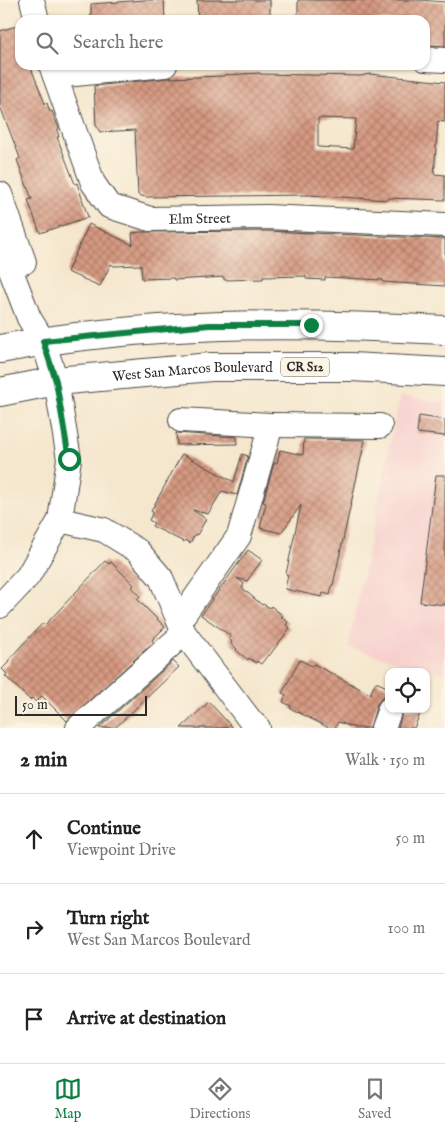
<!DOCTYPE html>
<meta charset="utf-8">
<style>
body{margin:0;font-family:"IM FELL English",serif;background:#f6f6f6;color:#222}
.controls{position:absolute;right:15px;bottom:15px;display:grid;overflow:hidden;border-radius:10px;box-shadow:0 1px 4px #0004}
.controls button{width:45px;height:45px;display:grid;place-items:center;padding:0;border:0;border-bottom:1px solid #e0e0e0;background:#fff;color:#222;font:25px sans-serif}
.scale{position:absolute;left:15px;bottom:12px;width:132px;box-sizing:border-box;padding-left:5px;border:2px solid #2b2b2b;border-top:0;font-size:14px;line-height:18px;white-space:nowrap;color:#2b2b2b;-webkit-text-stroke:4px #fcf5e5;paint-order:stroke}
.stop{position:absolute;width:15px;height:15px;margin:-11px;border:4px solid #0b8043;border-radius:50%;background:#fff}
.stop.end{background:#0b8043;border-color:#fff;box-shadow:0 1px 5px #0008}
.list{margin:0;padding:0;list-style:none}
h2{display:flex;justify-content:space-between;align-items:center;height:65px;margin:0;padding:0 20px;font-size:21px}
h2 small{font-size:16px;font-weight:400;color:#767676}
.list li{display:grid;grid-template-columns:32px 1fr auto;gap:15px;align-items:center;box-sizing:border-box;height:90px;padding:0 20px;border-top:1px solid #e0e0e0}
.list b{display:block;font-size:19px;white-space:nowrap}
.list p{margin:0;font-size:16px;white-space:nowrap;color:#767676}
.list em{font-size:16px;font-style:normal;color:#767676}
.icon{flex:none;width:28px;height:28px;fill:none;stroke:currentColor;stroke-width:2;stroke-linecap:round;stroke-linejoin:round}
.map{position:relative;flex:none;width:445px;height:728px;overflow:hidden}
.search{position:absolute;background:#fff;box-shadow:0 1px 4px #0004;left:15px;right:15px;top:15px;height:55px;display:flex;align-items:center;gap:12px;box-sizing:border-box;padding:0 18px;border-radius:15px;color:#767676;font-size:19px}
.sheet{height:335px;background:#fff}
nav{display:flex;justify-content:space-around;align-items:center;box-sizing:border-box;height:70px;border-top:1px solid #e0e0e0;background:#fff;font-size:14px;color:#767676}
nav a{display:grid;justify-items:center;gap:2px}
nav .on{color:#0b8043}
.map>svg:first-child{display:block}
.built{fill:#f7d0cd}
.building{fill:url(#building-cross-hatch);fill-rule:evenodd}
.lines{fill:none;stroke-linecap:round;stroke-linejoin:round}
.minor-casing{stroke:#494743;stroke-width:26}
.major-casing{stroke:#494743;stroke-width:30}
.minor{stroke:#fff;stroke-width:24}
.major{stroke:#fff;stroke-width:28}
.route{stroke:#0b8043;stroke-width:6}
.labels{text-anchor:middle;stroke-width:4.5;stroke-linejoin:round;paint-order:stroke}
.shield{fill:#fcf5e5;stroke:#6a6863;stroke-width:1}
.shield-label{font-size:12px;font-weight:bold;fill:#2b2b2b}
.street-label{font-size:14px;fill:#2b2b2b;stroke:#fcf5e5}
</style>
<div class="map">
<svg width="445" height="728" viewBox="0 0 445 728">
<defs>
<pattern id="building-cross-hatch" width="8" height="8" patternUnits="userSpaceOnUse" patternTransform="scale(1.25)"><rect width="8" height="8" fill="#d69981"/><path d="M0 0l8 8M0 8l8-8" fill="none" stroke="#ae7d6a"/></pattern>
</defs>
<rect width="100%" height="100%" fill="#fcf5e5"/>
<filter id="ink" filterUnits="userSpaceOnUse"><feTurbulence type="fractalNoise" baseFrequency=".02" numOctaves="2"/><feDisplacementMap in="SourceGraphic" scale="10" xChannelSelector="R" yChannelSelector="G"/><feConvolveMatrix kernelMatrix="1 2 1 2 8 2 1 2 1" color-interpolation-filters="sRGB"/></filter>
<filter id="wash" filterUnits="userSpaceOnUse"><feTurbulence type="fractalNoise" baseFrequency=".0096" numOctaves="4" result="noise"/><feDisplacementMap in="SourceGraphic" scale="20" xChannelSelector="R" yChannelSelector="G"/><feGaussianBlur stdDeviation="1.12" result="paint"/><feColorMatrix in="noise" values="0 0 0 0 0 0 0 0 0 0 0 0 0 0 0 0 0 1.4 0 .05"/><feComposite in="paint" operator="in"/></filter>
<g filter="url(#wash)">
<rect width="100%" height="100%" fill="#f5e7ce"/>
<!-- built -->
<polygon class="built" points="400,396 445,403 445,672 430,671 348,647"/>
<g id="blocks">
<!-- building -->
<g class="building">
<polygon points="144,0 164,0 165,20 91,20 91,4"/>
<polygon points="197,0 270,0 270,20 198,20"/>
<polygon points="298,0 420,0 445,2 445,46 425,45 425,20 298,20"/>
<polygon points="20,25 20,65 30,65 45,104 47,103 50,112 52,111 59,129 57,130 59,137 57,137 75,184 77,183 88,217 40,233 28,200 32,199 17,160 20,158 0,106 0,31"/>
<path d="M260,73V74L360,76L370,74L445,82V122L438,121L434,174L445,175V200L388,198V200L309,195L146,197L138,195L135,130L100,132L96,125L94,86L167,78L224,76V75ZM318,118L356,119L353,149L318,147Z"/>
<polygon points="89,224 133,245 132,233 141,232 267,231 445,239 445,286 383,282 383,280 325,277 325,280 306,279 306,276 263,277 263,279 224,280 224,277 174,280 174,278 142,279 141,265 114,266 111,264 100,286 67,272"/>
<polygon points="419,416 445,420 445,436 417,433"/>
<polygon points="176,433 237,437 237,444 177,445"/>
<polygon points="304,439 365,440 333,585 332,585 330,595 323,593 322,597 285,589 288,575 286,574 301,505 281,533 260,528 266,503 263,502 274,463 277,463 280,450 303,455"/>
<polygon points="182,454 234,482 242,454 248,456 237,495 222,491 208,514 193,510 206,519 197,535 195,534 190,543 185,540 184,542 152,526 154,523 149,520 153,512 151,511"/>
<polygon points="436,475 445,475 445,605 420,602"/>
<polygon points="248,550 262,560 247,581 237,578 244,584 242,588 262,605 263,604 270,608 271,606 283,616 281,617 288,622 286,625 290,628 269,656 268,655 261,664 257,661 256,663 249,658 248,660 236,650 237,649 231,644 232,642 229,639 231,636 201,615"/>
<polygon points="105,561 109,564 111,562 134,585 132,587 140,596 137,599 165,627 152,640 154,642 67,721 42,696 36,702 32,698 30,700 5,676 7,674 2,669 9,662 8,661 20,647 43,623 45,625"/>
<polygon points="300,660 312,666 314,664 370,694 376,682 389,688 389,695 382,698 377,704 370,728 356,728 338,722 335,728 329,728 290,708 291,706 283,702 286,695 282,693"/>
<polygon points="173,661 179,667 115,728 99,728"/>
<polygon points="209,702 233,728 181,728"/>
<polygon points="403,709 422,709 414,728 398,728"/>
</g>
</g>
</g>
<g filter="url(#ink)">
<use href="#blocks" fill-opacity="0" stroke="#494743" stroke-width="1"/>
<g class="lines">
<defs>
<g id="minor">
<polyline points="32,0 37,20"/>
<polyline points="425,59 445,60"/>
<path id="s1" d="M51,65L93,183L109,206L150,219L267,217L445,225"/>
<polyline points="55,76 165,65"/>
<polyline points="0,194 24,262"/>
<polyline points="0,242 29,318 43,341 56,381 69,459 60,520 28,576 0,606"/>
<polyline points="271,425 380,426"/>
<polyline points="60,520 104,530 138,551 161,578 184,633 250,720 258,728"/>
<polyline points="179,621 239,536 271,425 181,420"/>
<polyline points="78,728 184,633"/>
<polyline points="383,728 390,709"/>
</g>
<g id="major">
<path d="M0,349C146,321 297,322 445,330"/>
<path id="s2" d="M0,392L56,381L211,367H351L445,372"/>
</g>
</defs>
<!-- minor casing -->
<use href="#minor" class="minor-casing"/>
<!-- major casing -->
<use href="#major" class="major-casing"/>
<!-- minor -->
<use href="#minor" class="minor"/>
<!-- major -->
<use href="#major" class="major"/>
</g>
</g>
<g class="lines" filter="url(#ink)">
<!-- route -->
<polyline class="route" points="69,459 56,381 43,341 209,325 311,325"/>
</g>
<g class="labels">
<!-- shield labels -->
<rect class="shield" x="281" y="357.5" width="48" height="19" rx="4"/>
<g class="shield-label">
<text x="305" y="371">CR S12</text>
</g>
<!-- street labels -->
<g class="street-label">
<text dy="5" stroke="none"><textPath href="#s1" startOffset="246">Elm Street</textPath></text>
<text dy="5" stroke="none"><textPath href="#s2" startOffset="194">West San Marcos Boulevard</textPath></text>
</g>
</g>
</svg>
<div class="controls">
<button><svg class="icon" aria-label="locate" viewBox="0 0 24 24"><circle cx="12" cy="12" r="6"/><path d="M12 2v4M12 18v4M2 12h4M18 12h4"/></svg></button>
</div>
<div class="scale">50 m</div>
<div class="stop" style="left:69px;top:459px"></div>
<div class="stop end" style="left:311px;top:325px"></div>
<div class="search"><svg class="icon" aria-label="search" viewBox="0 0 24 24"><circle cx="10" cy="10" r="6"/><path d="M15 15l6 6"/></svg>Search here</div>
</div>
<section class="sheet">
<h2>2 min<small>Walk · 150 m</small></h2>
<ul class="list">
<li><svg class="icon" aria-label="ahead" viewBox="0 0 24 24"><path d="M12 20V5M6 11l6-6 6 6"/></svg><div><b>Continue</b><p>Viewpoint Drive</p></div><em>50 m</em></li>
<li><svg class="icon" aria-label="right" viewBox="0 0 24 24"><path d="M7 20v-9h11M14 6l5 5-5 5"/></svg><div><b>Turn right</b><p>West San Marcos Boulevard</p></div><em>100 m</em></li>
<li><svg class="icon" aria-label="arrive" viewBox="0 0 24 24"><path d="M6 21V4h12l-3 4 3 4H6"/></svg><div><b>Arrive at destination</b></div></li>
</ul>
</section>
<nav>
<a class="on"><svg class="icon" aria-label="map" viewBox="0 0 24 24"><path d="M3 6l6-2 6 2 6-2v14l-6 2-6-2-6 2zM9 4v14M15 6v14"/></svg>Map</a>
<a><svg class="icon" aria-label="directions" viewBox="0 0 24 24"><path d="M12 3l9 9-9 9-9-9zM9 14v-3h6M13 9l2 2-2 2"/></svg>Directions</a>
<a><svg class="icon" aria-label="saved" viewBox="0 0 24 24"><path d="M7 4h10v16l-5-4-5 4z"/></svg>Saved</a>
</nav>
